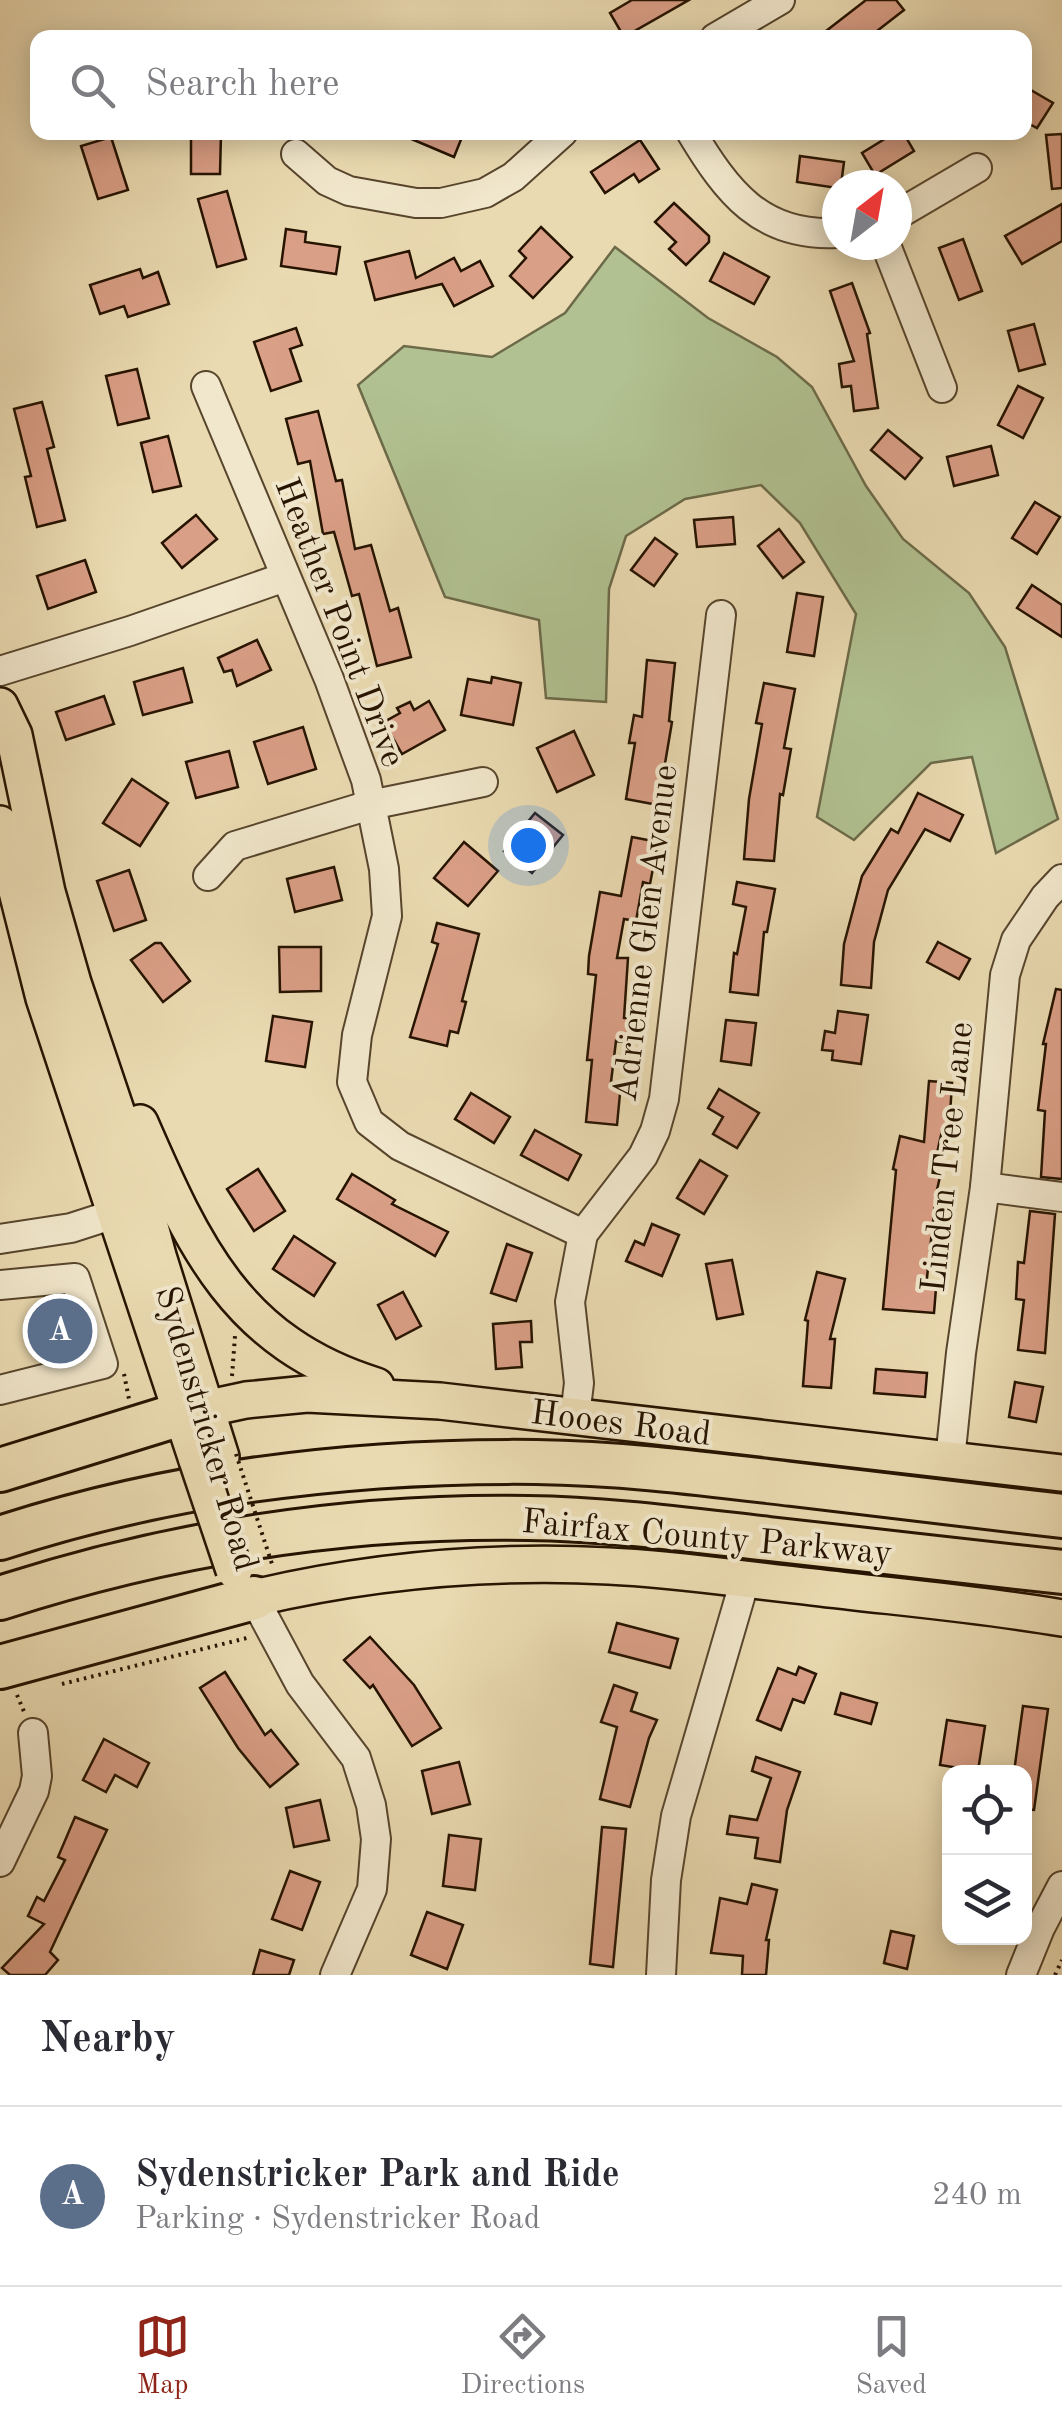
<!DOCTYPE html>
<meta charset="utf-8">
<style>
body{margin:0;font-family:"Old Standard TT",serif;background:#f7f7f7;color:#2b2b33}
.controls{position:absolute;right:30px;bottom:30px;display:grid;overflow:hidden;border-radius:20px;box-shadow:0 5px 25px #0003}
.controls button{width:90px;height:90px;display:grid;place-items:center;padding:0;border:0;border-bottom:2px solid #e1e1e2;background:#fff;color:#2b2b33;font:50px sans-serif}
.compass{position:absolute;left:822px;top:170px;width:90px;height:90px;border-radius:50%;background:#fff;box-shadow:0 5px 25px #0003;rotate:31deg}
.you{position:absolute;left:528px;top:845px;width:35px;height:35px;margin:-25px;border:8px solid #fff;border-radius:50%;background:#1a73e8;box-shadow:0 0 0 15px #1a73e833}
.badge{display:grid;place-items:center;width:65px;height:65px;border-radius:50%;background:#8f2418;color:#fff;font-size:32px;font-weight:700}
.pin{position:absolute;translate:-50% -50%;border:5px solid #fff;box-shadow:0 2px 10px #0006}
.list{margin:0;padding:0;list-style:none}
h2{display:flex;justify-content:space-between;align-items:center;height:130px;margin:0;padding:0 40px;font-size:42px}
h2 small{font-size:32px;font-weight:400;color:#7c7c81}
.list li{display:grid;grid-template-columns:65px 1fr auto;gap:30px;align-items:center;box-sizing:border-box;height:180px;padding:0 40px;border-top:2px solid #e1e1e2}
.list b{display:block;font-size:38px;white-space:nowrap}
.list p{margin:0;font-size:32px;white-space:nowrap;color:#7c7c81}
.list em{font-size:32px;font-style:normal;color:#7c7c81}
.icon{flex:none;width:55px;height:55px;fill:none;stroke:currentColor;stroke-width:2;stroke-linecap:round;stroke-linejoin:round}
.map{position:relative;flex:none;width:1062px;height:1975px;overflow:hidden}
.search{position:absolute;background:#fff;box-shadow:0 5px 25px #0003;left:30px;right:30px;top:30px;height:110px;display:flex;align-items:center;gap:25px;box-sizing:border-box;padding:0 35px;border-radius:20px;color:#7c7c81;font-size:38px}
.sheet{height:310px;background:#fff}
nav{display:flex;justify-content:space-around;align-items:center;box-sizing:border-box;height:140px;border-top:2px solid #e1e1e2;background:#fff;font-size:28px;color:#7c7c81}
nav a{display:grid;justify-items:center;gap:5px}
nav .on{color:#8f2418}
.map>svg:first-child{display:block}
.green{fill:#b1c191;stroke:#6c6a48;stroke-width:2.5}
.building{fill:#da9f87;stroke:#261300;stroke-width:2.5}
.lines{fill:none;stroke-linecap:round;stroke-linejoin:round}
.minor-casing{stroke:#57452c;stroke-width:32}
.major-casing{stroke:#261300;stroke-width:40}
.highway-casing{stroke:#261300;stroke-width:48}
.path{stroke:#261300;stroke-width:4;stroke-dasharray:2.5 5;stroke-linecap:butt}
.minor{stroke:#f1e7cc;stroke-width:28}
.major{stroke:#eadab1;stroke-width:35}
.highway{stroke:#eadab1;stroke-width:42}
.major-bridge-casing{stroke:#261300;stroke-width:40;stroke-linecap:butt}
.path-bridge{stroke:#261300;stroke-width:4;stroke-dasharray:2.5 5;stroke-linecap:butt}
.major-bridge{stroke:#eadab1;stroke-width:35}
.labels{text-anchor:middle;stroke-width:8;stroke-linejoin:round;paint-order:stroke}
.street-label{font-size:35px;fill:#261300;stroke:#f1e7cc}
</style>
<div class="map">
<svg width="1062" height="1975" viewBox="0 0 1062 1975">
<rect width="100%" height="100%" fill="#eadab1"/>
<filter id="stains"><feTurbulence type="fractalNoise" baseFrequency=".002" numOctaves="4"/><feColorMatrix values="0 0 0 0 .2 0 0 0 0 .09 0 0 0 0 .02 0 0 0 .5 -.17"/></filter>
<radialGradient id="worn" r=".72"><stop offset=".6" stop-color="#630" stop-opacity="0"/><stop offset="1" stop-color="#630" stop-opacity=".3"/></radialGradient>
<!-- green -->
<polygon class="green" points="615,247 708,318 777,357 812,387 866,486 903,539 969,593 1005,647 1058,819 996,853 972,757 931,763 854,840 817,817 856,614 800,523 761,485 685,499 626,536 609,589 606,702 546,698 539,620 445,597 358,385 404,346 492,357 565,313"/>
<!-- building -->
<g class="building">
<polygon points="632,0 689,0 624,37 610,13"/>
<polygon points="866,0 896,0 904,10 868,38 817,38"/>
<polygon points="1024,86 1053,103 1037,128 1024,121"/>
<polygon points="395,132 464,132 454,157"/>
<polygon points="896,132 903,132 914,151 875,175 862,153"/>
<polygon points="191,133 221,133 220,174 191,174"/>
<polygon points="1062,134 1062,188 1052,189 1046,135"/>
<polygon points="111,137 128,190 98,199 81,146"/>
<polygon points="640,140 659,169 639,182 634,174 605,193 591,172"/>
<polygon points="800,156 844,162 841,185 837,188 797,182"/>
<polygon points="227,191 246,259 217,267 198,199"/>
<polygon points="674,203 709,236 709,242 686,265 669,249 676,242 655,222"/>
<polygon points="1062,204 1062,241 1022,264 1005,236"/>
<polygon points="541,227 572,257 533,298 510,276 526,258 519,251"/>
<polygon points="286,229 306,232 305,242 340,247 336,274 281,266"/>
<polygon points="963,239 982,291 959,300 939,248"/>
<polygon points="409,251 416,278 454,258 461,271 480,261 493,286 454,306 442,284 375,300 365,262"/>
<polygon points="724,253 769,277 754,304 710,281"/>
<polygon points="140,269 143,278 158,272 169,304 128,317 124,306 100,314 90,285"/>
<polygon points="852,283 870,333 867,334 878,408 854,411 851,386 842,387 839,364 854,361 830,291"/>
<polygon points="1034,324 1045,364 1019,371 1008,331"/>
<polygon points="296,328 302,345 290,349 301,381 271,391 254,342"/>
<polygon points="137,369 149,418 118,425 106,376"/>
<polygon points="1018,386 1043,398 1023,438 998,425"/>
<polygon points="42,402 54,447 47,449 65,520 37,527 25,477 31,476 14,409"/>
<polygon points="318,411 336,481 342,480 355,549 371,545 390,611 398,608 411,657 377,666 359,594 352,596 334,532 323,534 310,461 298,464 286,419"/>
<polygon points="888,430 922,458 905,479 871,450"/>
<polygon points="168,436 181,486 153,492 141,443"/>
<polygon points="991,446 998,475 954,486 947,457"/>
<polygon points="1035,502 1060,517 1037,554 1012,538"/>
<polygon points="196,515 217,539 182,568 162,543"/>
<polygon points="733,517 735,544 697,547 694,520"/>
<polygon points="779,529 804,562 783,578 758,546"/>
<polygon points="655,538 677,554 654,586 631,570"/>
<polygon points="85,560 96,592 48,609 37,576"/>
<polygon points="1032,585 1062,605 1062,637 1017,608"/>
<polygon points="797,593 823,597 814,656 787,652"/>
<polygon points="257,640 271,670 237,686 232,670 224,672 218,658"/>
<polygon points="647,660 675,663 669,721 672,722 658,805 626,799 635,743 629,743 634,715 642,717"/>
<polygon points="183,668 192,702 143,715 134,682"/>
<polygon points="492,677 521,683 513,725 461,715 468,679 491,683"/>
<polygon points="764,683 795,689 784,748 791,749 783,795 780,794 774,861 744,859 749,799 762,724 756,723"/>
<polygon points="104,696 114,724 66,740 56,712"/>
<polygon points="429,701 445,730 402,754 384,722 400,713 397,708 410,702 414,710"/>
<polygon points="303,727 316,769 268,784 254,742"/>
<polygon points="574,731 594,775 557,792 537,748"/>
<polygon points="229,751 238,787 196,798 186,762"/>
<polygon points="132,779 168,803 140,846 103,823"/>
<polygon points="918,793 963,815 950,841 925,829 888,890 874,942 871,988 841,985 844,944 862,876 891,829 898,833"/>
<polygon points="535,813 563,835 532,873 504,851"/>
<polygon points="632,837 658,842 650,884 643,882 636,921 624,919 617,958 628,958 624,1018 633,1019 629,1043 616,1041 611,1082 621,1083 617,1125 586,1122 592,1060 587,1060 596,975 588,974 589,956 600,892 621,896"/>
<polygon points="464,842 498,871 468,906 434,878"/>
<polygon points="334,867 342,900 295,912 287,879"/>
<polygon points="129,870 146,920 114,931 97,881"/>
<polygon points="737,882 775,889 767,932 764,932 758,995 730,992 734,953 737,954 746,907 733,904"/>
<polygon points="437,923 479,934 462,1001 466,1002 458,1033 450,1031 447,1046 410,1037 438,944 432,942"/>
<polygon points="938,942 970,959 959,979 927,962"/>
<polygon points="155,943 161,943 190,981 163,1002 131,960"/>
<polygon points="279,947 321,947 321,991 280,992"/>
<polygon points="1056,989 1062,990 1062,1179 1041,1177 1045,1111 1038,1110 1046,1044 1043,1044"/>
<polygon points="838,1011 868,1015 861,1064 832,1060 833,1051 822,1050 825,1031 835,1033"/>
<polygon points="273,1016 312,1022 305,1067 266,1061"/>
<polygon points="726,1020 756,1023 751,1065 721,1061"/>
<polygon points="929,1081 952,1083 949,1131 942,1131 935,1162 943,1164 936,1194 926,1287 936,1288 934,1313 883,1309 896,1170 893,1169 900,1136 924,1142"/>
<polygon points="719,1089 759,1113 737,1148 713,1134 723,1117 708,1108"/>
<polygon points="471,1093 510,1117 494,1143 455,1119"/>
<polygon points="535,1130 581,1155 568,1180 521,1155"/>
<polygon points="700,1160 727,1176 704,1214 677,1198"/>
<polygon points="258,1169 285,1211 254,1231 227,1189"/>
<polygon points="352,1174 395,1200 392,1204 448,1232 435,1256 337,1199"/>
<polygon points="1030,1211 1055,1214 1045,1353 1018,1350 1024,1300 1016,1299 1018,1262 1024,1263"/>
<polygon points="652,1224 679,1235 662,1276 626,1261 635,1241 644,1245"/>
<polygon points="294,1236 335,1263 314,1296 273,1269"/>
<polygon points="507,1244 532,1253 516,1301 491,1293"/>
<polygon points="732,1260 743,1314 717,1319 706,1264"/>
<polygon points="817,1272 845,1279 830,1339 835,1339 831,1388 803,1386 808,1321 805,1320"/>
<polygon points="403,1292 421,1326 396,1339 378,1305"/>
<polygon points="531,1321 532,1342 520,1342 522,1367 496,1369 493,1324"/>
<polygon points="876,1369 927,1373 925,1397 874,1393"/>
<polygon points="1015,1382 1043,1387 1036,1422 1009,1417"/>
<polygon points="617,1623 678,1639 670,1668 609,1652"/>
<polygon points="370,1637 414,1685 441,1728 412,1746 373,1685 370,1688 344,1660"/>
<polygon points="799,1667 816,1674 804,1703 793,1699 781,1730 757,1720 778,1668 796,1675"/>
<polygon points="225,1672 265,1735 271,1730 298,1764 270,1787 238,1748 200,1688"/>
<polygon points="614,1685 637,1693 631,1711 657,1720 649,1738 630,1807 600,1799 617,1727 601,1722"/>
<polygon points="841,1693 877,1703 871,1724 835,1714"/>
<polygon points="1023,1706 1048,1709 1034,1810 1024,1809 1024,1772 1014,1772"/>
<polygon points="947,1720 985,1726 978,1771 940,1765"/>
<polygon points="104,1739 149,1763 137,1787 115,1775 106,1792 83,1780"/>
<polygon points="756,1757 800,1772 787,1810 780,1862 755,1858 758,1838 727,1834 730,1816 757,1820 771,1778 752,1771"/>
<polygon points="459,1762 470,1804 432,1814 422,1771"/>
<polygon points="320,1800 329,1840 294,1847 286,1808"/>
<polygon points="75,1817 107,1830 50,1952 58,1960 45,1975 10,1975 2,1968 44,1924 28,1916 37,1897 44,1901 65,1860 58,1857"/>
<polygon points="602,1827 626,1829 613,1967 590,1964"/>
<polygon points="449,1835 481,1839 475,1890 443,1886"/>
<polygon points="290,1871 320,1882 302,1930 272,1919"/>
<polygon points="752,1884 777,1890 766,1940 769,1940 766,1975 742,1975 743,1956 711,1953 720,1898 747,1904"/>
<polygon points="427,1912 463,1925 447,1969 411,1955"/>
<polygon points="891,1931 914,1936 907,1969 884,1963"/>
<polygon points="260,1950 294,1960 289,1975 253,1975"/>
</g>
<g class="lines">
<defs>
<g id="minor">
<polyline points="715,38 780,0"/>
<path d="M691,132C727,192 761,237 837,233"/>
<polyline points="296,154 327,181 349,191 416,203 441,203 485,193 513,177 563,132"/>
<polyline points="897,215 977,168"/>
<polyline points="886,245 942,388"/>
<polyline points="206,386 329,679 366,780 384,869 387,916 357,1035 352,1082 369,1122 400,1146 583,1234"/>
<polyline points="0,671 130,631 285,577"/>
<polyline points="208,876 235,846 370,805 483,782"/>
<polyline points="985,1187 1062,1197"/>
<polyline points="0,1239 71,1228 133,1208"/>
<polyline points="0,1285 75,1278 103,1364 0,1390"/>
<polyline points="575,1416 579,1383 570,1302 583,1234 643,1156 655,1131 664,1099 721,615"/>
<polyline points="950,1460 961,1353 985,1187 1005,975 1016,940 1045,897 1062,879"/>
<polyline points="254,1598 300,1684 356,1758 371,1805 376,1839 372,1889 335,1975"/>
<polyline points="0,1862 34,1791 37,1776 33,1733"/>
<polyline points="661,1975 666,1880 676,1816 745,1580"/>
<polyline points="1021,1975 1040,1928 1062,1886"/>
</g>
<g id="major">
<polyline points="0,706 14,735 47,892 73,983 130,1152 158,1256 221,1457"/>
<polyline points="0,824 44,998 197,1460"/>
<path d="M140,1123C194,1247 237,1343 376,1386"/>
<polyline points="181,1414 246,1400 307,1394 440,1401 1062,1473"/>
<path d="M254,1598C369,1571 490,1560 609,1566C677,1569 745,1580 813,1587C896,1597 980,1604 1062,1618"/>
</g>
<g id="highway">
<polyline points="0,1470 181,1414"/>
<path d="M0,1538C172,1482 355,1460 536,1462C622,1463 707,1474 792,1484C882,1494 972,1505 1062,1516"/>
<path d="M0,1598C170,1543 349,1515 528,1518C609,1519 689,1530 769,1539C867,1550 964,1561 1062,1572"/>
<polyline points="0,1667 254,1598"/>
</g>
</defs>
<!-- minor casing -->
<use href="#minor" class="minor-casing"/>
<!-- major casing -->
<use href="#major" class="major-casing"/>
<!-- highway casing -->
<use href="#highway" class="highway-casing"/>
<!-- path -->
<g class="path">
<polyline points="124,1374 129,1399"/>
<polyline points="232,1376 235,1336"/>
<polyline points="62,1684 251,1637"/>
<polyline points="17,1695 25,1714"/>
<polyline points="1055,1975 1062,1960"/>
</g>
<!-- minor -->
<use href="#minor" class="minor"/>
<!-- major -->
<use href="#major" class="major"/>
<!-- highway -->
<use href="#highway" class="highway"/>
<defs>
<polyline id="major-bridge" points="197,1460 234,1570"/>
</defs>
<!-- major-bridge casing -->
<use href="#major-bridge" class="major-bridge-casing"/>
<!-- path-bridge -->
<polyline class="path-bridge" points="236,1454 272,1564"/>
<!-- major-bridge -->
<use href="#major-bridge" class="major-bridge"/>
</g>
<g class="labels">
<!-- street labels -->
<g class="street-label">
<text transform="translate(341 622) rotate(69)" y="12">Heather Point Drive</text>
<text transform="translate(644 933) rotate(-83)" y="12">Adrienne Glen Avenue</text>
<text transform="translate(946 1157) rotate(-84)" y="12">Linden Tree Lane</text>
<text transform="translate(621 1422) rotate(7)" y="12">Hooes Road</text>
<text transform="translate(208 1428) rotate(74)" y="12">Sydenstricker Road</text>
<text transform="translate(707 1536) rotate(5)" y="12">Fairfax County Parkway</text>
</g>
</g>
<rect width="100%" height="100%" filter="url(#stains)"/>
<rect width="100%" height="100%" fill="url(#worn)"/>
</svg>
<div class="controls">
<button><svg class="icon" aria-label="locate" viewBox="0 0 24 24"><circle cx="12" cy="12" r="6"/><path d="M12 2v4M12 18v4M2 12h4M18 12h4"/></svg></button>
<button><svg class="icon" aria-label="layers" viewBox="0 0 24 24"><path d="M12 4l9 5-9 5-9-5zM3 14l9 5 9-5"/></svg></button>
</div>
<svg class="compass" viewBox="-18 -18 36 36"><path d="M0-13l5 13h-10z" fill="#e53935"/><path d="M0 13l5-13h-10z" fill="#7c7c81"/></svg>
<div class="you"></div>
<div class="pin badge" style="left:60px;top:1331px;background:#5c6f8a">A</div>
<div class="search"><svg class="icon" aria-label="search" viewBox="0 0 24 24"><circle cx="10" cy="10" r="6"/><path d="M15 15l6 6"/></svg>Search here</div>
</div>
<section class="sheet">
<h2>Nearby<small></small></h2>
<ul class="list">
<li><span class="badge" style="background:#5c6f8a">A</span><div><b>Sydenstricker Park and Ride</b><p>Parking · Sydenstricker Road</p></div><em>240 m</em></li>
</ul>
</section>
<nav>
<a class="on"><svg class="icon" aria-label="map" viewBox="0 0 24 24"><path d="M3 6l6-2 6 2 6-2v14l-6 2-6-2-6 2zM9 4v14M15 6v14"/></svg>Map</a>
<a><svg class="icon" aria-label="directions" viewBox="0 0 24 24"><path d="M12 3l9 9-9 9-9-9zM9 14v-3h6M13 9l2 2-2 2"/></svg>Directions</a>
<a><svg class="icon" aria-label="saved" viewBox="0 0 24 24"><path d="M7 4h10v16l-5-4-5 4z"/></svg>Saved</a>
</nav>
